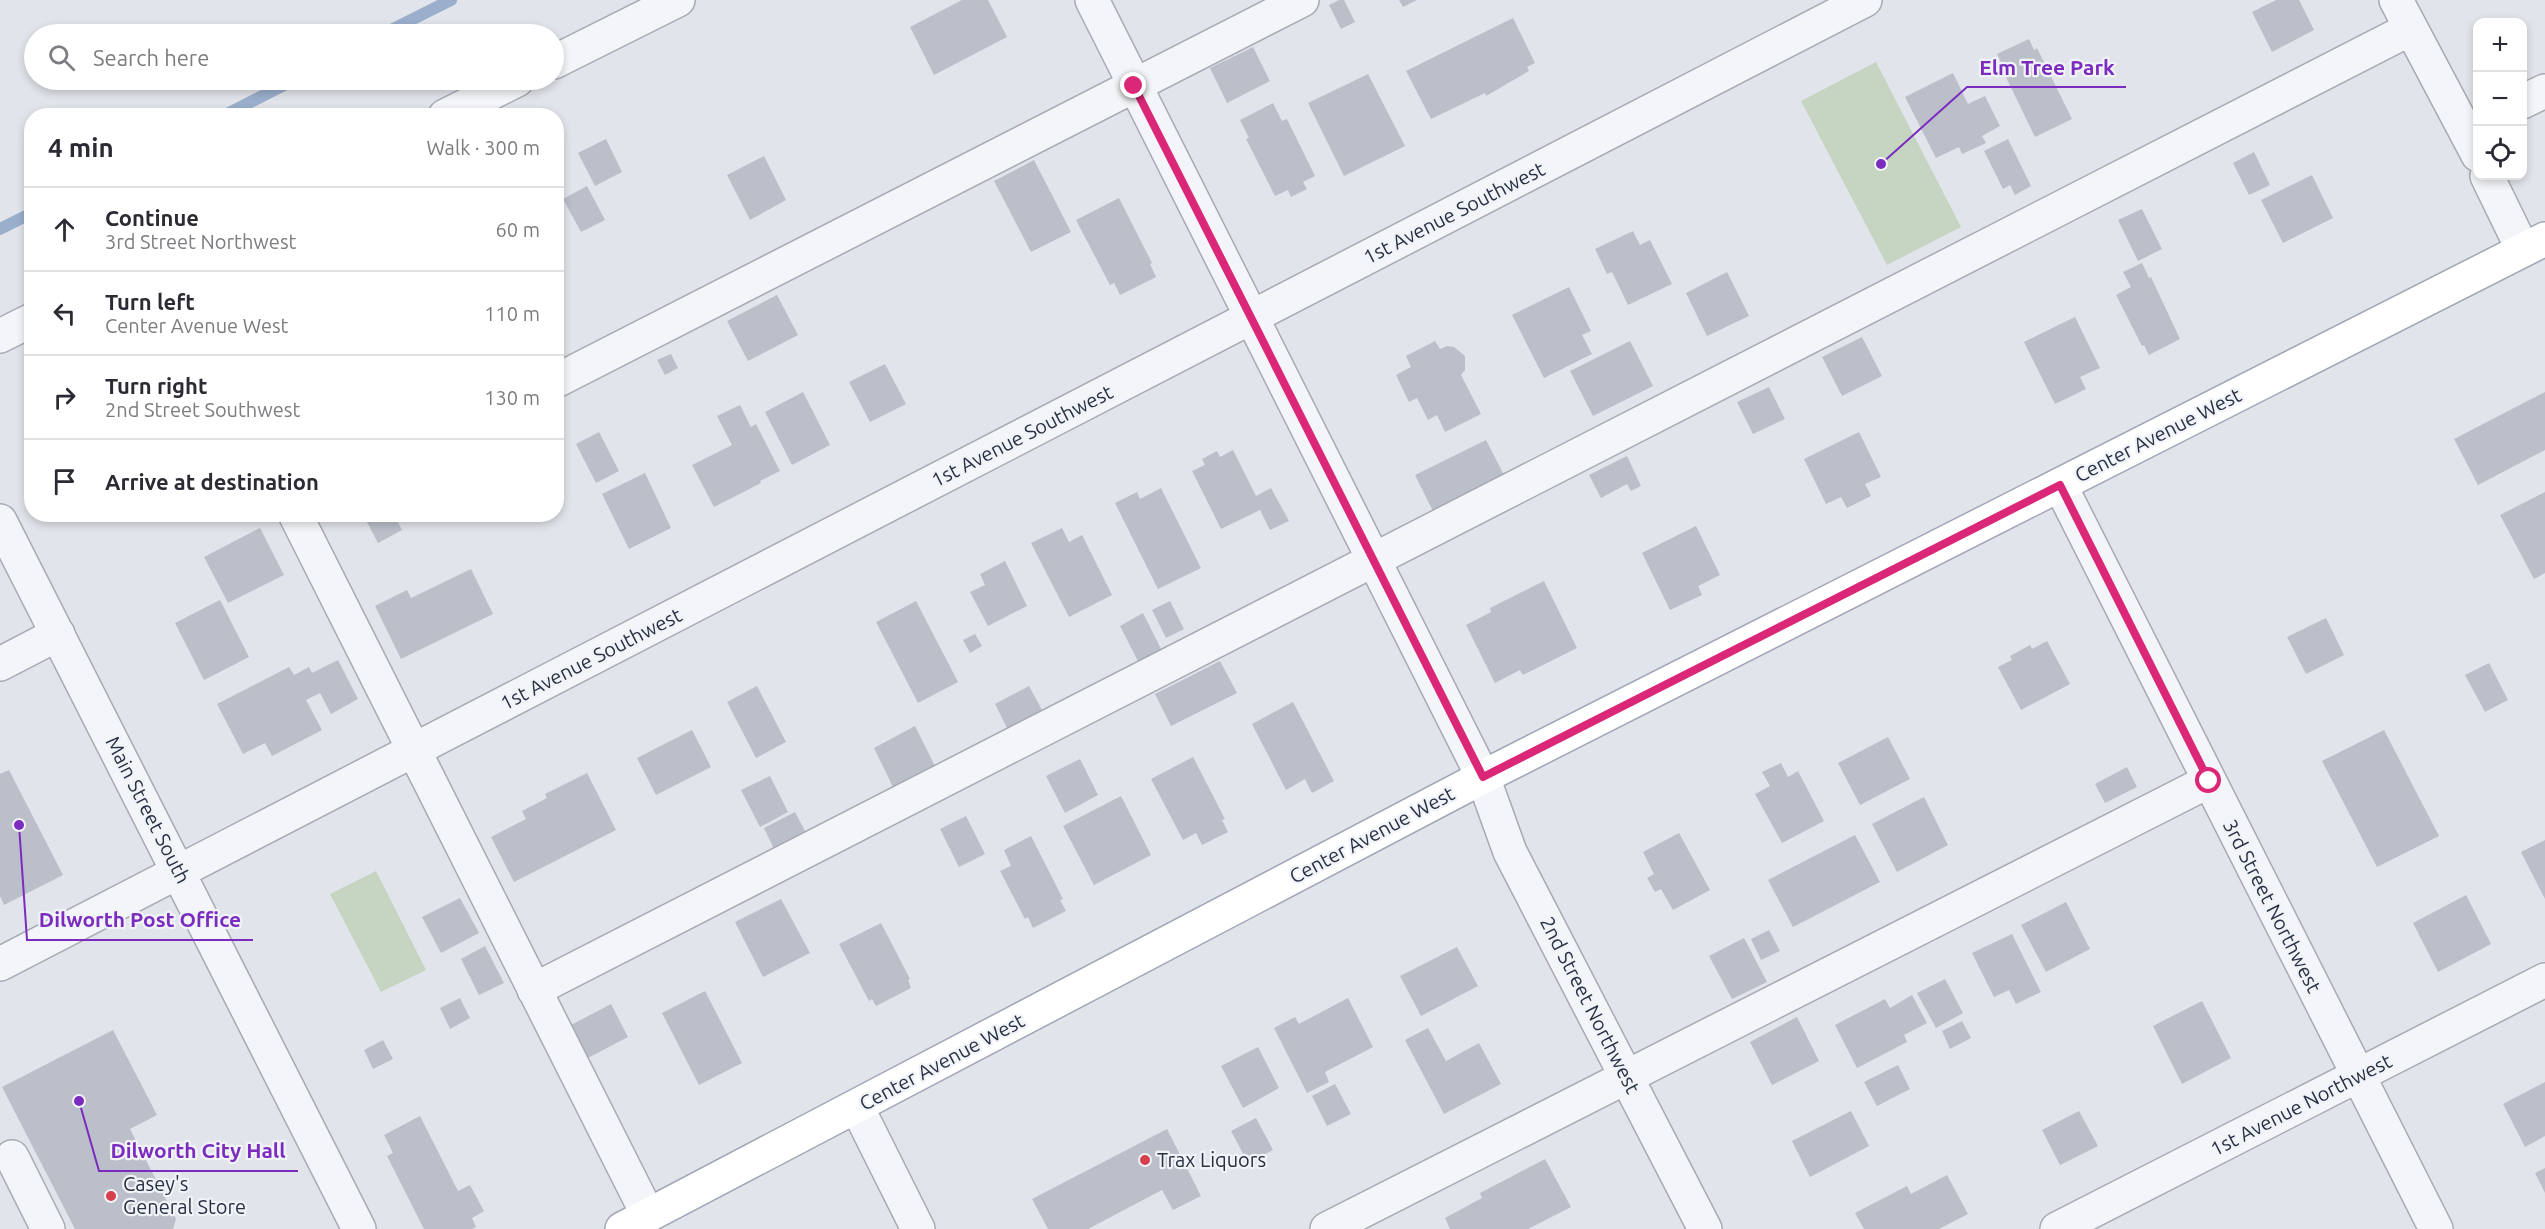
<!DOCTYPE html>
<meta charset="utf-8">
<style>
body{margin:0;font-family:Ubuntu,sans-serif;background:#f7f7f7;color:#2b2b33}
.controls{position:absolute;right:18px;top:18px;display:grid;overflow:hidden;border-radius:12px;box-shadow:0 3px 9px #0003}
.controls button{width:54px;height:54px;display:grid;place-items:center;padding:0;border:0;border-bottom:2px solid #e1e1e2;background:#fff;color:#2b2b33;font:30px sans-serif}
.stop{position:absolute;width:18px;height:18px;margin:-14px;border:4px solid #db2777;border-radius:50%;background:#fff}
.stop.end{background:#db2777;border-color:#fff;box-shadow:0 2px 6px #0008}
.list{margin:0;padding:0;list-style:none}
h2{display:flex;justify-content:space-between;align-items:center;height:78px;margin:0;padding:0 24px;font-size:26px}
h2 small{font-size:20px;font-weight:400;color:#7c7c81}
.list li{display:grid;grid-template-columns:39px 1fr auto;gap:18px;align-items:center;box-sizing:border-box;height:84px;padding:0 24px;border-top:2px solid #e1e1e2}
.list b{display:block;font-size:22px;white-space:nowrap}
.list p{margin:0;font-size:20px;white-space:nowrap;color:#7c7c81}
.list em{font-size:20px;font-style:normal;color:#7c7c81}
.icon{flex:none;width:33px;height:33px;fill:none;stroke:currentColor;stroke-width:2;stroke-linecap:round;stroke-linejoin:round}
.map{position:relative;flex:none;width:2545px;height:1229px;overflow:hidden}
.search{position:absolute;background:#fff;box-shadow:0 3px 9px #0003;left:24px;top:24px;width:540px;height:66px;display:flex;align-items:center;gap:15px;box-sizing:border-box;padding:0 21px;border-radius:33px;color:#7c7c81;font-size:22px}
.panel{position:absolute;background:#fff;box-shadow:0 3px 9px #0003;left:24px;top:108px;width:540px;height:414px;border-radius:24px}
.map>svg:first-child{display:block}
.green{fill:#c5d5c1}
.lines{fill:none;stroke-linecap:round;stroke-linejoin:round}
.stream{stroke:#9aafcc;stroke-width:12}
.building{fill:#bbbfca}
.minor-casing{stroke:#a6aab5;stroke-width:36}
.major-casing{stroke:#9fa7b7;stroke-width:36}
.minor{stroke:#f4f5f8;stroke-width:33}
.major{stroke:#fff;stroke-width:33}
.route{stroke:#db2777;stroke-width:8}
.poi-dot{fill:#d63f4c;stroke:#f0f3f7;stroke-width:2}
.labels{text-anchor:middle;stroke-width:4.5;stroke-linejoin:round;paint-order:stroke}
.street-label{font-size:20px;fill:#283043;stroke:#f0f3f7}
.poi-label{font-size:20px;fill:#283043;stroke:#f0f3f7;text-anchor:start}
.leader{fill:none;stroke:#7b2cbf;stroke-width:2}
.callout-dot{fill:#7b2cbf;stroke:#f0f3f7;stroke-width:2}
.callout-label{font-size:21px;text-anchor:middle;font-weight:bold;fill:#7b2cbf;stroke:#f0f3f7;stroke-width:4.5;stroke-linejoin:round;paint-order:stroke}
</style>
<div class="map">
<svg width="2545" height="1229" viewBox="0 0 2545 1229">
<rect width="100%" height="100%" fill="#e1e4ea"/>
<!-- green -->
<g class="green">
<polygon points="1876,62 1961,227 1887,265 1801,101"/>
<polygon points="376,871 426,970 381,992 330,894"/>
</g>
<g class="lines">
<!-- stream -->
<g class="stream">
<polyline points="383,34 451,0"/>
<polyline points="223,116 294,80"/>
<polyline points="0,229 32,213"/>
</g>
</g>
<!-- building -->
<g class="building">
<polygon points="962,0 988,0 1007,37 934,75 910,27"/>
<polygon points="1339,0 1344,0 1355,22 1341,29 1329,5"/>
<polygon points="1399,0 1417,0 1403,7"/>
<polygon points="2276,0 2299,0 2314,30 2272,52 2252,12"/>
<polygon points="1513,18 1535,63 1527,67 1529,71 1486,96 1485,93 1431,119 1406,71"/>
<polygon points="2029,39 2034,50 2037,48 2072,119 2035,137 2001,67 2003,66 1997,54"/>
<polygon points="1253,47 1270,81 1227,103 1210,68"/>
<polygon points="1953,73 1968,104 1985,96 2000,126 1982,136 1986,143 1962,154 1959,147 1936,158 1905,97"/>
<polygon points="1368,74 1405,146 1344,176 1308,103"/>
<polygon points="1273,103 1282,121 1287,119 1315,176 1303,182 1307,189 1291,197 1288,190 1275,196 1246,139 1249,138 1240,120"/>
<polygon points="606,139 622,172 595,186 578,153"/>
<polygon points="2008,139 2031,186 2015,195 2010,185 2003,189 1984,151"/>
<polygon points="2254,152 2270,185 2249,195 2233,163"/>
<polygon points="764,156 786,200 750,220 727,175"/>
<polygon points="1034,160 1071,232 1031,252 994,181"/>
<polygon points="2312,175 2333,218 2283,243 2261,200"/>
<polygon points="587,186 605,220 581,232 563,199"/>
<polygon points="1119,198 1152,263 1150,264 1156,277 1120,295 1114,283 1110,285 1076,220"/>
<polygon points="2142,209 2162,249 2138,261 2118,220"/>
<polygon points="1633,231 1640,245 1650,240 1672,284 1628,305 1612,272 1607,274 1595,249"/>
<polygon points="2142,263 2149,278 2151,277 2180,339 2149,355 2144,345 2142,346 2116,295 2131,287 2123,272"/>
<polygon points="1727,272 1749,316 1707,336 1686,293"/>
<polygon points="1569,287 1591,331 1582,335 1592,354 1544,378 1512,315"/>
<polygon points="777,295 798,335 748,361 727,321"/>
<polygon points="2075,317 2100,368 2080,377 2086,389 2055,404 2024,342"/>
<polygon points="1862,337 1882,376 1842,396 1822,357"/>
<polygon points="1435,341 1440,349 1447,346 1454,347 1465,356 1465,370 1461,375 1481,414 1445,432 1437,415 1428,420 1417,398 1409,402 1396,375 1411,367 1406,356"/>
<polygon points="1630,341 1653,386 1593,416 1570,371"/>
<polygon points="671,354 678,368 665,375 657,360"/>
<polygon points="885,364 906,404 870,422 849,382"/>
<polygon points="1769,387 1785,419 1753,434 1737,402"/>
<polygon points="803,392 830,445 792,465 765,412"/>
<polygon points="2545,392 2545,450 2478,485 2454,439"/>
<polygon points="740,405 751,427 756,424 780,471 760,481 761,483 714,507 692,465 732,445 717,416"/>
<polygon points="599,432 619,471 596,483 576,444"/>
<polygon points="1859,432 1881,477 1865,484 1871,496 1847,508 1841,497 1826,504 1804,459"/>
<polygon points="1486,440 1505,477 1434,513 1415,475"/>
<polygon points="1233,450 1256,496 1271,488 1289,521 1270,530 1260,510 1221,529 1192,471 1205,465 1202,459 1217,451 1220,457"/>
<polygon points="1627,456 1641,486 1631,491 1627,484 1601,498 1589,475"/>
<polygon points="645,473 671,528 629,549 602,494"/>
<polygon points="1161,488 1201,568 1158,589 1115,503 1137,492 1140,499"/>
<polygon points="2545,492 2545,573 2534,579 2500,515"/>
<polygon points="381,514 394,514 402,530 378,543 367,522"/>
<polygon points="1696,526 1720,575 1698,586 1702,595 1670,610 1642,553"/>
<polygon points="260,528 284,575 228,603 204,557"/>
<polygon points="1062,528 1069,542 1082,535 1112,595 1069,617 1031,543"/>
<polygon points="1005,561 1027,606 988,626 970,592 985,585 980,574"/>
<polygon points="471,569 493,614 401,659 375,606 407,590 411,598"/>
<polygon points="1544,581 1577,648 1523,675 1520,670 1495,683 1466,625 1491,612 1490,608"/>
<polygon points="220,600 249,657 204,680 175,623"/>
<polygon points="916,601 958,682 918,703 876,622"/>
<polygon points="1170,601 1184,629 1166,638 1152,610"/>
<polygon points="1143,613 1162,651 1139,663 1120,626"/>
<polygon points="2326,618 2344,655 2306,674 2287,637"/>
<polygon points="975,634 982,646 970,653 963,640"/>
<polygon points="2047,641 2070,684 2021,710 1998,667 2012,660 2010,656 2030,645 2032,649"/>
<polygon points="338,660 358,699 331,714 320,693 306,700 322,730 272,756 265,743 243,754 217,704 289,667 294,675 309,667 312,673"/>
<polygon points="1220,661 1237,693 1171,726 1155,694"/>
<polygon points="2489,663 2508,700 2485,712 2465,675"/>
<polygon points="757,686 786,742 756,758 727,702"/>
<polygon points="1029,686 1042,710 1007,728 995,704"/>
<polygon points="1293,702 1334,781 1312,793 1305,779 1286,790 1252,724"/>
<polygon points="915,726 935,766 893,787 874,748"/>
<polygon points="692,730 711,767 656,795 637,758"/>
<polygon points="2384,730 2439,836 2377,867 2322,761"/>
<polygon points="1888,737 1910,779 1860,805 1838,763"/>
<polygon points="1193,757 1225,819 1222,820 1228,832 1202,845 1196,833 1183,840 1151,779"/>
<polygon points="1080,759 1098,795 1065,813 1046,776"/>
<polygon points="1781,763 1788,777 1798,771 1824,821 1782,843 1755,794 1770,786 1762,772"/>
<polygon points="2127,767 2137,787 2105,803 2095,784"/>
<polygon points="9,770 63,875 4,905 0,896 0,774"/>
<polygon points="587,773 616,830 514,882 491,837 526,819 522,811 547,798 545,794"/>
<polygon points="770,776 788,812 760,827 741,790"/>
<polygon points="1121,796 1151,855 1094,885 1063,826"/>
<polygon points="1924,797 1948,845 1897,872 1872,824"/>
<polygon points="795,812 806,833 774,849 764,828"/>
<polygon points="966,816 985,854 959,867 940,829"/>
<polygon points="1679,833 1710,890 1673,910 1661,889 1655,892 1647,878 1654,874 1643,852"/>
<polygon points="1855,835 1880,882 1793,927 1768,880"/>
<polygon points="1031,836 1063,899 1060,900 1066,911 1033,928 1028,917 1025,919 1000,871 1011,866 1004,850"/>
<polygon points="2545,840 2545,899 2521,852"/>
<polygon points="2466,895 2491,944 2438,972 2413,923"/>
<polygon points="460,898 479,933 441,953 422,917"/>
<polygon points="781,899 810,953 763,977 735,922"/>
<polygon points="2066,902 2090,949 2046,972 2021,925"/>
<polygon points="881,923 910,979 908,980 911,988 876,1006 872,999 869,1001 839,944"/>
<polygon points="1769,930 1780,951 1761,960 1751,939"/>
<polygon points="2012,934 2041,992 2016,1004 2009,990 1994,997 1972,953"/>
<polygon points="1744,938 1767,982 1732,999 1709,956"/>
<polygon points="485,946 504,983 479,995 461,959"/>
<polygon points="1457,947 1478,986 1421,1016 1400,976"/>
<polygon points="1945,979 1963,1013 1936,1028 1917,993"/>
<polygon points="705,991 742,1063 699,1085 662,1013"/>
<polygon points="1912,995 1927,1023 1904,1035 1907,1042 1857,1068 1835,1025 1885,999 1890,1008"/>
<polygon points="460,998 470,1018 450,1029 440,1008"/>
<polygon points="1348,998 1373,1047 1325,1072 1329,1082 1307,1093 1274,1028 1295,1017 1299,1024"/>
<polygon points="2202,1001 2231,1058 2182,1084 2153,1026"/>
<polygon points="611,1004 628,1037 588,1058 571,1025"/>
<polygon points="1797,1017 1819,1061 1772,1085 1750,1042"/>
<polygon points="1962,1021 1971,1038 1950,1049 1942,1031"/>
<polygon points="1428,1028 1446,1061 1479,1043 1501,1084 1444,1114 1405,1040"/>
<polygon points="113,1030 157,1115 130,1129 176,1219 173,1229 75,1229 2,1087"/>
<polygon points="383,1040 393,1059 373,1069 364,1050"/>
<polygon points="1258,1047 1279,1088 1243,1108 1221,1066"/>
<polygon points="1898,1065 1910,1089 1877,1106 1864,1082"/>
<polygon points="2545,1082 2545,1136 2525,1147 2503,1104"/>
<polygon points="1335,1084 1351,1114 1327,1126 1312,1096"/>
<polygon points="1851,1111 1869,1146 1810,1177 1792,1141"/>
<polygon points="2079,1111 2098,1146 2060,1165 2042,1130"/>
<polygon points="420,1116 458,1191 470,1185 484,1211 472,1218 476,1227 472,1229 424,1229 387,1156 393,1153 384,1135"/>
<polygon points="1256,1118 1273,1150 1248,1163 1231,1131"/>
<polygon points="1167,1129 1201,1196 1173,1210 1162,1190 1088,1229 1048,1229 1032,1199"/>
<polygon points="1545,1159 1571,1207 1528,1229 1450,1229 1445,1218 1482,1198 1480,1193"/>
<polygon points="2545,1168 2545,1193 2535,1173"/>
<polygon points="1947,1175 1968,1214 1939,1229 1864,1229 1855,1213 1907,1186 1911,1194"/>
</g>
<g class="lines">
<defs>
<g id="minor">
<polyline points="1092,0 1483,777 1510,852 1705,1229"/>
<polyline points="2396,0 2478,155"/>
<polyline points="554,62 678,0"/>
<polyline points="2522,102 2545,91"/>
<polyline points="445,116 517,80"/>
<polyline points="2487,176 2523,250"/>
<polyline points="0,336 32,320"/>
<polyline points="556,381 1302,0"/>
<polyline points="2060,485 2436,1229"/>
<polyline points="295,514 648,1215"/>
<polyline points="0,521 359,1229"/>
<polyline points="0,664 58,634"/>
<polyline points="0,964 1865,0"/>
<polyline points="534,990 2410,29"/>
<polyline points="857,1107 918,1229"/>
<polyline points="12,1157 48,1229"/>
<polyline points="1327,1229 2209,781"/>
<polyline points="2057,1229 2545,980"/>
</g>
<polyline id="major" points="622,1229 1483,777 2545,239"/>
</defs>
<!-- minor casing -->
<use href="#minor" class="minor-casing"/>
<!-- major casing -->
<use href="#major" class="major-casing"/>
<!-- minor -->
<use href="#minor" class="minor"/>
<!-- major -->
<use href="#major" class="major"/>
</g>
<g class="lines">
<!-- route -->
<polyline class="route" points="1134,86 1483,777 2060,485 2209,781"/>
</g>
<!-- markers -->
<g class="poi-dot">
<circle cx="1145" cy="1160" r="6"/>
<circle cx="111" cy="1196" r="6"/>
</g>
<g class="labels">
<!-- street labels -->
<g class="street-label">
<text transform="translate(1454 213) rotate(-27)" y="7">1st Avenue Southwest</text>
<text transform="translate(2158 435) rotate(-27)" y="7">Center Avenue West</text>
<text transform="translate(1022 436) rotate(-27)" y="7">1st Avenue Southwest</text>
<text transform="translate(591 659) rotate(-27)" y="7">1st Avenue Southwest</text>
<text transform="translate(148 810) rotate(63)" y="7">Main Street South</text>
<text transform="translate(1372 835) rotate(-28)" y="7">Center Avenue West</text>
<text transform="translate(2272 906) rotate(63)" y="7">3rd Street Northwest</text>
<text transform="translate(1590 1005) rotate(63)" y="7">2nd Street Northwest</text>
<text transform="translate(942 1062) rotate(-28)" y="7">Center Avenue West</text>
<text transform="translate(2301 1105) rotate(-27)" y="7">1st Avenue Northwest</text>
</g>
<!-- poi labels -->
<g class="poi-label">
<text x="1157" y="1167">Trax Liquors</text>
<text x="123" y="1191">Casey's<tspan x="123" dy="23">General Store</tspan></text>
</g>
</g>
<!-- callouts -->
<path class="leader" d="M1881 164L1967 87H2126M19 825L27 940H253M79 1101L99 1171H298"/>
<g class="callout-dot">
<circle cx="1881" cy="164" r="6"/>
<circle cx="19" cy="825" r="6"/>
<circle cx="79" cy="1101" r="6"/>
</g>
<g class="callout-label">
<text x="2047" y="75">Elm Tree Park</text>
<text x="140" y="927">Dilworth Post Office</text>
<text x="198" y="1158">Dilworth City Hall</text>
</g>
</svg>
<div class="controls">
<button>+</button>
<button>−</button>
<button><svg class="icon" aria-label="locate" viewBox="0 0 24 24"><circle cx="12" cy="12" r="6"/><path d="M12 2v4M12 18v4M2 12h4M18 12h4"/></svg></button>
</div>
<div class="stop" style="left:2209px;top:781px"></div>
<div class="stop end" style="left:1134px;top:86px"></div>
<div class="search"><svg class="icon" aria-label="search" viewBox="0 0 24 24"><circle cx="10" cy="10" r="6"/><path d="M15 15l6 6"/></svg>Search here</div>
<section class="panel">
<h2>4 min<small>Walk · 300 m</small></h2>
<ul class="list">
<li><svg class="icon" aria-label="ahead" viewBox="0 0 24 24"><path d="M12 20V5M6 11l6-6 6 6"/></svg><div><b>Continue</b><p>3rd Street Northwest</p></div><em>60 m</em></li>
<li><svg class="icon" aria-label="left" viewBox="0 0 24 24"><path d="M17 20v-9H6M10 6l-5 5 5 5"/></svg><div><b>Turn left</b><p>Center Avenue West</p></div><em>110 m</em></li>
<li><svg class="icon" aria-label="right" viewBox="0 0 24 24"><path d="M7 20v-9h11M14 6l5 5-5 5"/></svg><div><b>Turn right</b><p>2nd Street Southwest</p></div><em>130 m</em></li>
<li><svg class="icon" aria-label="arrive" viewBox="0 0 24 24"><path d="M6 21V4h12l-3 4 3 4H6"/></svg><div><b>Arrive at destination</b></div></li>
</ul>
</section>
</div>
